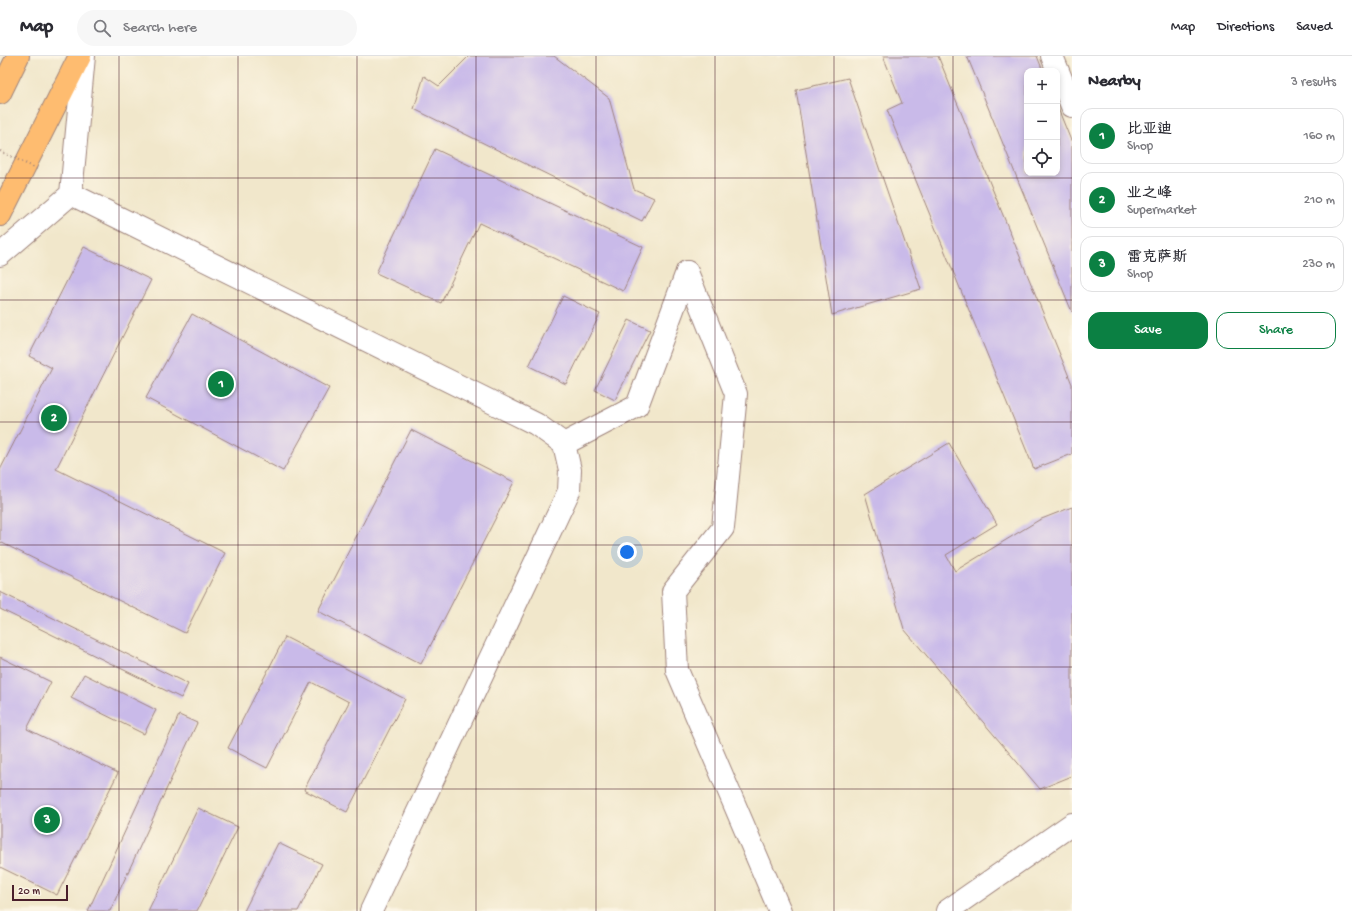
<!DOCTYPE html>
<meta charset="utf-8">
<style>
body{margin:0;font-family:"Gochi Hand","LXGW WenKai TC",sans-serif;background:#f7f7f7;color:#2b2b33}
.controls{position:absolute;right:12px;top:12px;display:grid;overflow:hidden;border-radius:8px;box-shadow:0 2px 6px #0003}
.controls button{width:36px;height:36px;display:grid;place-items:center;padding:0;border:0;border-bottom:1px solid #e1e1e2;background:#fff;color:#2b2b33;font:20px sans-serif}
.scale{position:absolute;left:12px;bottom:10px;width:56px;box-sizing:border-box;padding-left:4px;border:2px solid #4a1f2b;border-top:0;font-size:11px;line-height:14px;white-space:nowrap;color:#4a1f2b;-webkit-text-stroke:3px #fcf5e5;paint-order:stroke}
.you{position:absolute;left:627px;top:496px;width:14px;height:14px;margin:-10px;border:3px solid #fff;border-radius:50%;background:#1a73e8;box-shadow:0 0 0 6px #1a73e833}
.badge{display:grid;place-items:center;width:26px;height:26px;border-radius:50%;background:#0b8043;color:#fff;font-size:13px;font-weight:700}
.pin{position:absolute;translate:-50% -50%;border:2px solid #fff;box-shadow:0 1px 4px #0006}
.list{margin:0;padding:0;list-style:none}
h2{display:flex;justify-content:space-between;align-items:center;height:52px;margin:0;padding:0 16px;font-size:17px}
h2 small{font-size:13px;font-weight:400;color:#7c7c81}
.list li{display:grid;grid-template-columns:26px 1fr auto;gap:12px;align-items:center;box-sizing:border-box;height:56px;margin:0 8px 8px;padding:0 8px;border:1px solid #e1e1e2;border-radius:12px}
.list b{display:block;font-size:15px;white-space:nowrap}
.list p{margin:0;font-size:13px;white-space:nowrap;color:#7c7c81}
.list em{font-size:13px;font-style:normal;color:#7c7c81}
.actions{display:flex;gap:8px;padding:12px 16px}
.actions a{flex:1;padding:9px 0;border:1px solid #0b8043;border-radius:12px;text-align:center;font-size:14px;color:#0b8043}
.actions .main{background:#0b8043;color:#fff}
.icon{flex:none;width:22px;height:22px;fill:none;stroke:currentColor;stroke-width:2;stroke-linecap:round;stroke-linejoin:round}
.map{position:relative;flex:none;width:1072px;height:855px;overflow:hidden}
header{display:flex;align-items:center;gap:24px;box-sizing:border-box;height:56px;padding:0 20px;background:#fff;border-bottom:1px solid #e1e1e2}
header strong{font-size:19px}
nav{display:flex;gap:22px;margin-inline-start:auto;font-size:14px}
.search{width:280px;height:36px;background:#f7f7f7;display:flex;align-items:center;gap:10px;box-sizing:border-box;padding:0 14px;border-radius:22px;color:#7c7c81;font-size:15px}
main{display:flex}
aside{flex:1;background:#fff}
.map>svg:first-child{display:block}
.building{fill:#c9bae9}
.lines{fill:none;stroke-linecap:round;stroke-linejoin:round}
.minor-casing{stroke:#9e837b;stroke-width:24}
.major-casing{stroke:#9e837b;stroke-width:24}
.highway-casing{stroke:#9e837b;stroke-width:24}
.minor{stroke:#fff;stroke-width:22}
.major{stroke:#febc70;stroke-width:22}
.highway{stroke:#febc70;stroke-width:22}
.path-bridge{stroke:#9e837b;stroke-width:2.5;stroke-dasharray:1 3;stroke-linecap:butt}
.grid{fill:none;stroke:#4a1f2b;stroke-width:1;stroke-opacity:0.55}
</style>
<header>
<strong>Map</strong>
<div class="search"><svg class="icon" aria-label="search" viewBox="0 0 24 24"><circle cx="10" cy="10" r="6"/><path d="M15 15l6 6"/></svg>Search here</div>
<nav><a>Map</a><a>Directions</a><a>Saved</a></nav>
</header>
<main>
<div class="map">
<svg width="1072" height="855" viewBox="0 0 1072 855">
<rect width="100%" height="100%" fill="#fcf5e5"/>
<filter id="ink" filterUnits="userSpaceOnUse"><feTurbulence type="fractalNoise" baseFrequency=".025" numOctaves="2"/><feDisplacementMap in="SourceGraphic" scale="8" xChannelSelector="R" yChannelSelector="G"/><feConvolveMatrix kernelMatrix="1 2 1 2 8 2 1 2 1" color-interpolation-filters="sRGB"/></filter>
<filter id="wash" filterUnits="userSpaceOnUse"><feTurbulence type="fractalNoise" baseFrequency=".012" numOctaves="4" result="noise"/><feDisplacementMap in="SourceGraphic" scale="16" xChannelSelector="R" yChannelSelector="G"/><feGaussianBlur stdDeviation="0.9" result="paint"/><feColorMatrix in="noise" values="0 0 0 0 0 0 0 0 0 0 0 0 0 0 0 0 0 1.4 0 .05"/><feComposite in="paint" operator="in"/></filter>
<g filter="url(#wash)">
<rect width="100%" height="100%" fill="#f1e7cb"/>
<g id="blocks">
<!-- building -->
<g class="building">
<polygon points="469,0 554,0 609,42 634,133 654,142 642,165 414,53 424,20 439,30"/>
<polygon points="883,0 938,0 1072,328 1072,398 1034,413 887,54 902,47"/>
<polygon points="967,0 1037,0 1043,15 1027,15 1027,117 1057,117 1057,50 1072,87 1072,256"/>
<polygon points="848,22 921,233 832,259 796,34"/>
<polygon points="435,93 643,191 623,235 479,167 441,247 376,217"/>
<polygon points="84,191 151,224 56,413 225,497 185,577 0,486 0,414 52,312 29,300"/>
<polygon points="563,240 600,258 566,328 529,310"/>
<polygon points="192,258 329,332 283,415 146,342"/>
<polygon points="629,264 650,274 615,344 595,334"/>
<polygon points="411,374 514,426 421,608 318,555"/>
<polygon points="949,387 997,468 946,499 955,515 1039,464 1072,451 1072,720 1040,733 904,573 865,438"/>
<polygon points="0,536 188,628 181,642 0,553"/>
<polygon points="285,581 405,643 347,756 304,734 349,646 311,626 267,712 228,692"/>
<polygon points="0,601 51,626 27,673 118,717 57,839 0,811"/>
<polygon points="84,618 156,654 144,678 71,642"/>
<polygon points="179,659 197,667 110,855 88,855"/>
<polygon points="198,752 238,771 197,855 148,855"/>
<polygon points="278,787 322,808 298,855 244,855"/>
</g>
</g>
</g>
<g filter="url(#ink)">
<use href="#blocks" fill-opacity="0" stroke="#9e837b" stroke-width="1"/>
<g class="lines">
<defs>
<g id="minor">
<polyline points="1052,0 1072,50"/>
<polyline points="71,138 536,368 564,388 570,414 569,435 371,855"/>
<polyline points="0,199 71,138 84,0"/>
<polyline points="687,216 736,338 723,472 673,535 677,614 780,855"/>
<polyline points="564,388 637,350 687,216"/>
<polyline points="947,855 1072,768"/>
</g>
<polyline id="major" points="0,159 80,0"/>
<polyline id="highway" points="0,37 18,0"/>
</defs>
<!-- minor casing -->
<use href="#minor" class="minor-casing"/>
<!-- major casing -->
<use href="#major" class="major-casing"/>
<!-- highway casing -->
<use href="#highway" class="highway-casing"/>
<!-- minor -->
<use href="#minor" class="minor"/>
<!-- major -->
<use href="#major" class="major"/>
<!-- highway -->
<use href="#highway" class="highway"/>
<!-- path-bridge -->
<polyline class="path-bridge" points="0,95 39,114"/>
</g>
</g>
<!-- grid -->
<path class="grid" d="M119,0V855M238,0V855M357,0V855M476,0V855M596,0V855M715,0V855M834,0V855M953,0V855M0,122H1072M0,244H1072M0,366H1072M0,489H1072M0,611H1072M0,733H1072"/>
</svg>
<div class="controls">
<button>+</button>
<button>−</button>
<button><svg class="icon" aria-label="locate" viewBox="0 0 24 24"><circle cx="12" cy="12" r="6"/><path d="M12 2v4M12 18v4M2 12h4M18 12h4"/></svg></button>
</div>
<div class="scale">20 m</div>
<div class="you"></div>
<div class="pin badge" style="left:221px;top:328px">1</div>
<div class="pin badge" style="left:54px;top:362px">2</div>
<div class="pin badge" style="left:47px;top:764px">3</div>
</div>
<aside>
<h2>Nearby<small>3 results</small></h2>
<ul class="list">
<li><span class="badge">1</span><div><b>比亚迪</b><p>Shop</p></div><em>160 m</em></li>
<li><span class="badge">2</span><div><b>业之峰</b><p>Supermarket</p></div><em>210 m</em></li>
<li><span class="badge">3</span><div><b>雷克萨斯</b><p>Shop</p></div><em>230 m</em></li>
</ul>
<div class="actions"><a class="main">Save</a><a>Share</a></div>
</aside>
</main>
